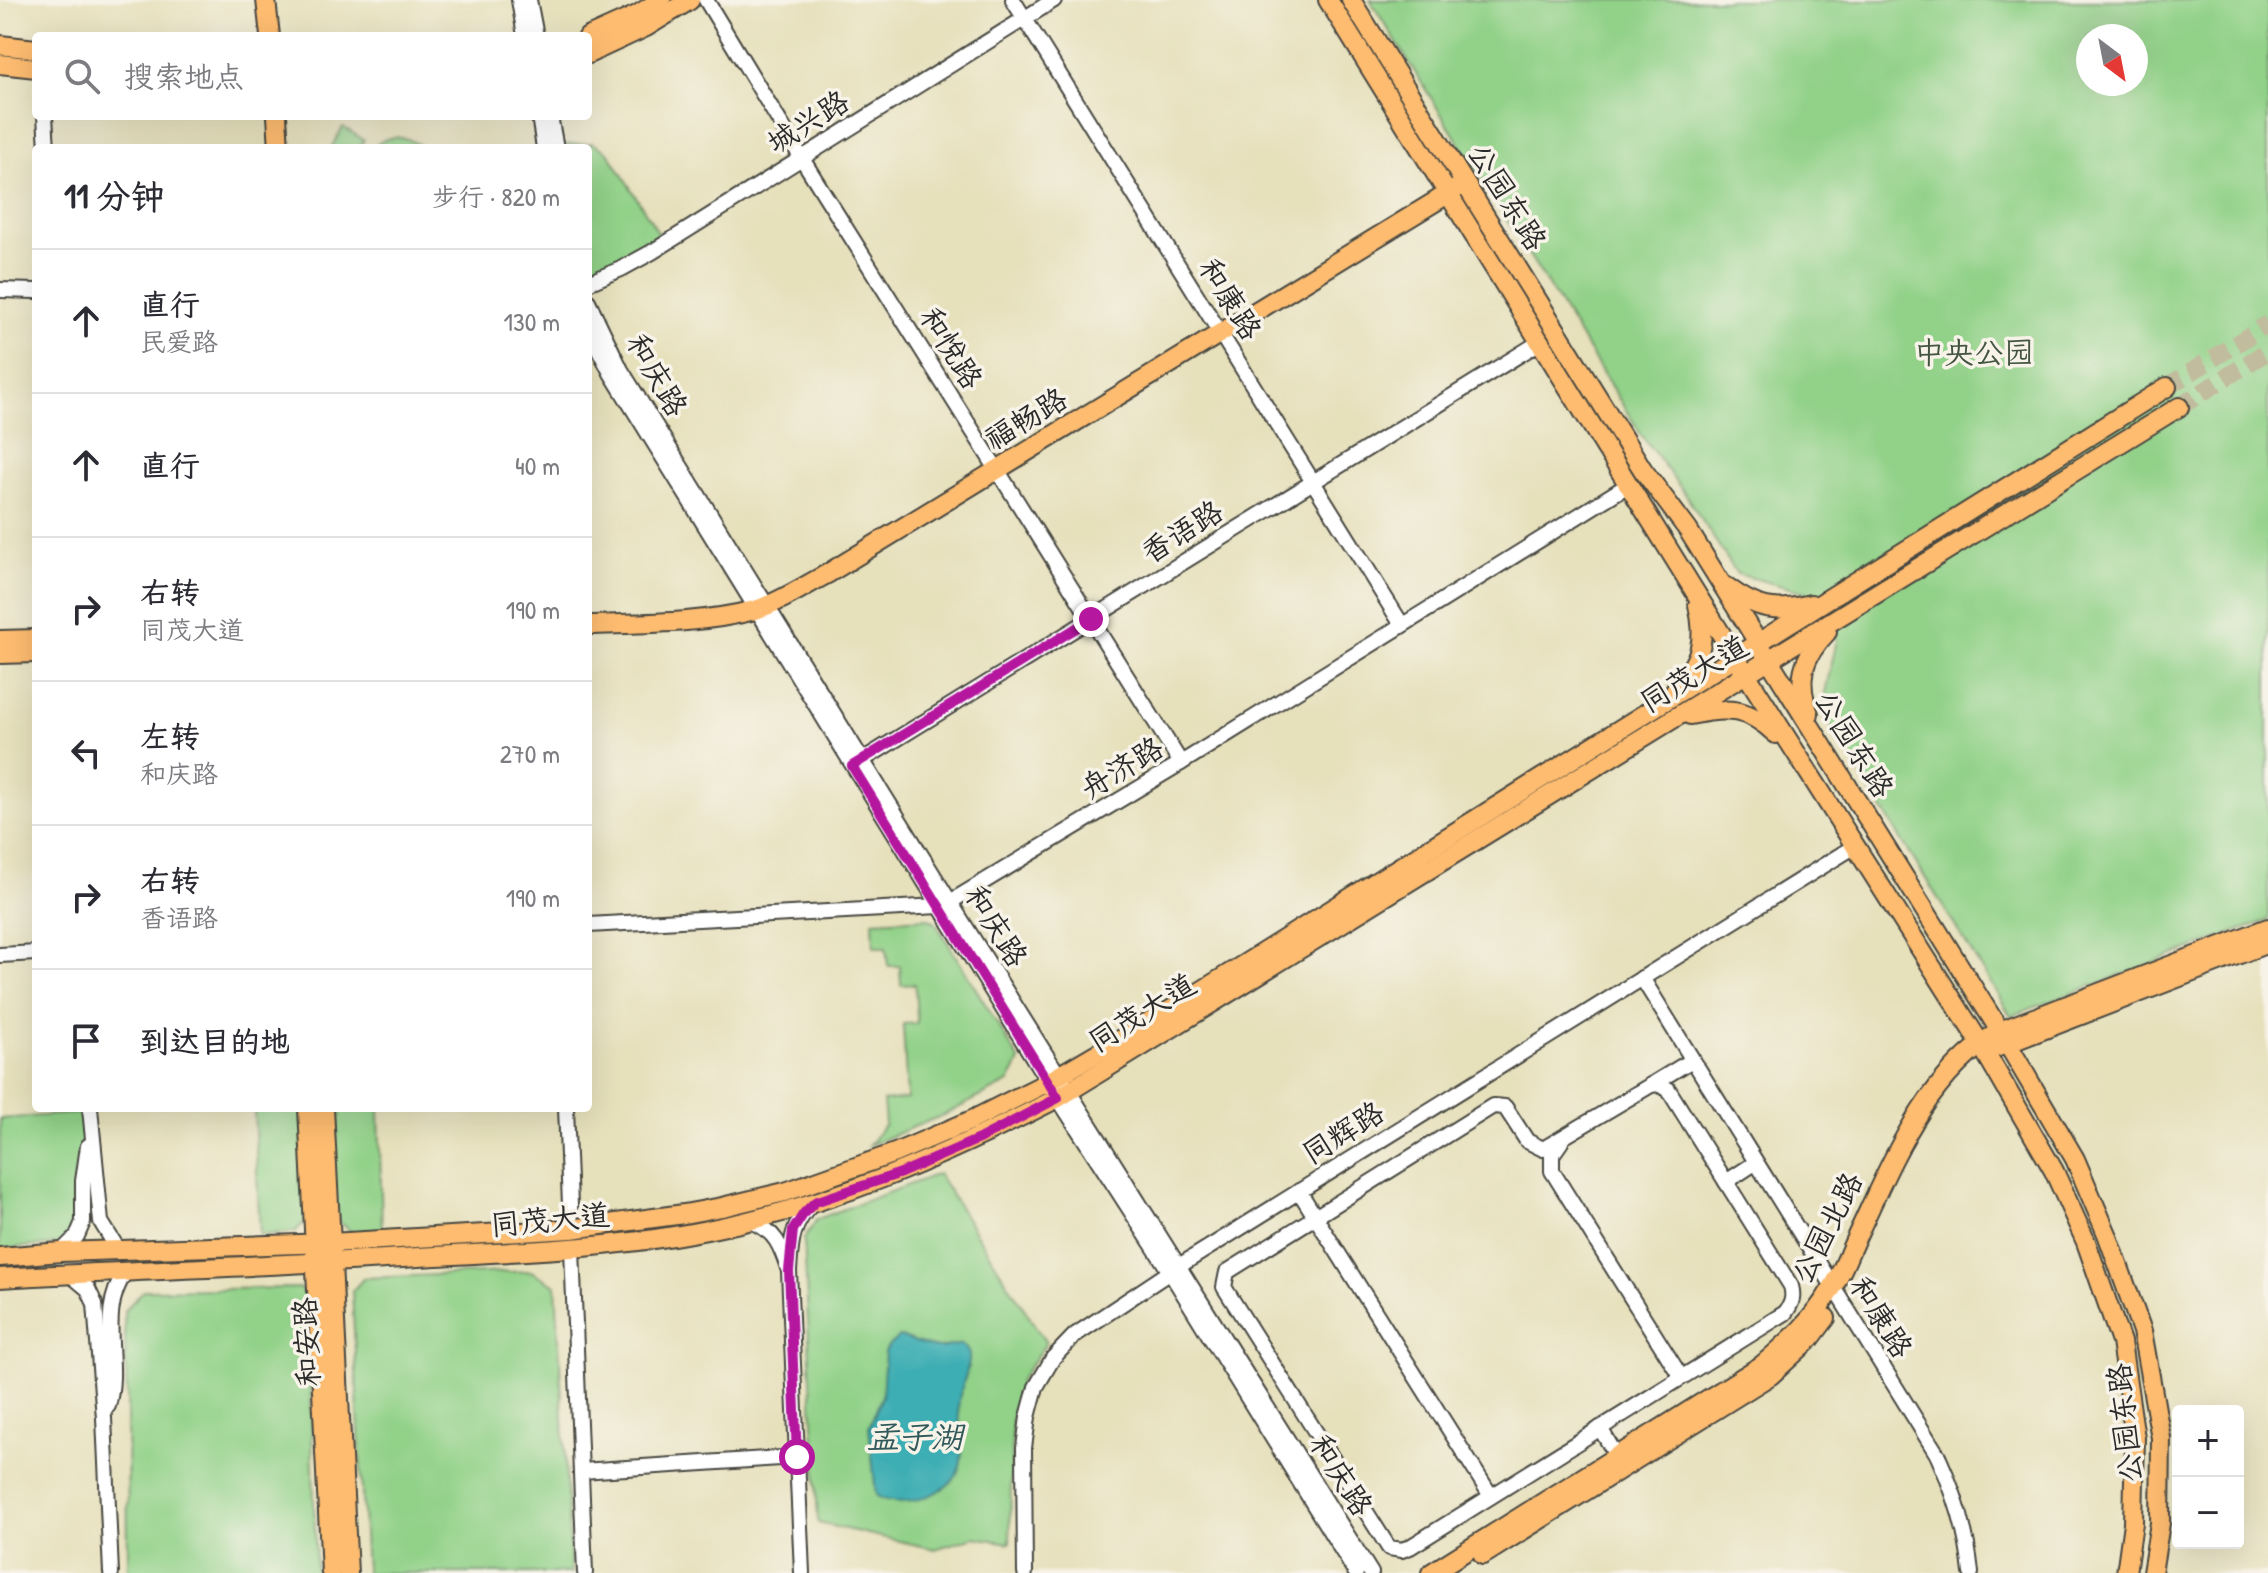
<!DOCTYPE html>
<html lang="zh">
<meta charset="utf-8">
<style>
body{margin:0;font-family:"Patrick Hand","LXGW WenKai TC",sans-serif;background:#f2f2f3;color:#2b2b33}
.controls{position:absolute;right:24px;bottom:24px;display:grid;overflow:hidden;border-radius:8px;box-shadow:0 8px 32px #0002}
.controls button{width:72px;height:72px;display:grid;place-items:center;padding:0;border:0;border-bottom:2px solid #e1e1e2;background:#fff;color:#2b2b33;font:40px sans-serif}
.compass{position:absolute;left:2076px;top:24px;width:72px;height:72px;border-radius:50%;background:#fff;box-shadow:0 8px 32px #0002;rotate:148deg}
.stop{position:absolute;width:24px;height:24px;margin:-18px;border:6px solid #b5179e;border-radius:50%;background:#fff}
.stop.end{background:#b5179e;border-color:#fff;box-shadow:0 2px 8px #0008}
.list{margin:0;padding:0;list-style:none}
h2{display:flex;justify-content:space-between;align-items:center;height:104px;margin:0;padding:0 32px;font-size:34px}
h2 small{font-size:26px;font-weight:400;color:#7c7c81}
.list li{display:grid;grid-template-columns:52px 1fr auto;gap:24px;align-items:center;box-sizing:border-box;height:144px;padding:0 32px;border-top:2px solid #e1e1e2}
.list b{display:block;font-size:30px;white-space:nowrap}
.list p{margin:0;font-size:26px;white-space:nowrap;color:#7c7c81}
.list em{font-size:26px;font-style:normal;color:#7c7c81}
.icon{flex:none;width:44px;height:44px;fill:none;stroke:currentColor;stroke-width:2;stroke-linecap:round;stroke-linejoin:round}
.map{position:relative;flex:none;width:2268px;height:1573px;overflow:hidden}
.search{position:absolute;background:#fff;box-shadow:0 8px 32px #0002;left:32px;top:32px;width:560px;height:88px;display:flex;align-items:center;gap:20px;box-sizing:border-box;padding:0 28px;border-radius:8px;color:#7c7c81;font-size:30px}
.panel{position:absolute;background:#fff;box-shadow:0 8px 32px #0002;left:32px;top:144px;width:560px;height:968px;border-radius:8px}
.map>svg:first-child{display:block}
.green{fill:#91d188;stroke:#5e7e5a;stroke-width:2;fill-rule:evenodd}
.water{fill:#3caeb4;stroke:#346c70;stroke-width:2}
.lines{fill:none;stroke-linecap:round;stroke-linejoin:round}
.major-tunnel{stroke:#c1bc9e;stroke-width:18;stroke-dasharray:18 9;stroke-linecap:butt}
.minor-casing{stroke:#474641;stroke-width:18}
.major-casing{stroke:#474641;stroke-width:22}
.minor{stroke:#fff;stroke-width:14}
.major{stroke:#fdbc70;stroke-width:18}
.route{stroke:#b5179e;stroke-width:10}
.labels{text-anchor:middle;stroke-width:7;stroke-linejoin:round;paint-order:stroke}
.street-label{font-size:30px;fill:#2b2b2b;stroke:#f7f3e8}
.park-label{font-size:30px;fill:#445442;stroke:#f7f3e8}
.water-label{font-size:32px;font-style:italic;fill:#31595b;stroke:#f7f3e8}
</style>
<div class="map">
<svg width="2268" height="1573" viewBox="0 0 2268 1573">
<rect width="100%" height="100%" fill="#f7f3e8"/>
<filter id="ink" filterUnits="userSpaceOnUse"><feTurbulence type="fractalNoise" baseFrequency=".0125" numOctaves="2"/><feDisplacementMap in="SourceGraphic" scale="16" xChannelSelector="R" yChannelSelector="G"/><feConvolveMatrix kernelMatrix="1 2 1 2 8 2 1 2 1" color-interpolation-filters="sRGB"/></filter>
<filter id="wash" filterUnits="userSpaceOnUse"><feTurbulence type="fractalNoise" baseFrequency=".006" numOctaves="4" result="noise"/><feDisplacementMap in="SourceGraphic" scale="32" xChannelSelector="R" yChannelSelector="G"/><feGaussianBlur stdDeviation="1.8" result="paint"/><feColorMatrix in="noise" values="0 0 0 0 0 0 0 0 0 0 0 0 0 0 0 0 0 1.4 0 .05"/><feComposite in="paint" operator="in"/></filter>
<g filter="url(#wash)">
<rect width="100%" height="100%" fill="#e6e0bb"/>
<!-- green -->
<g class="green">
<path d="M1370,0H2268V920L2011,1016L1821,710L1837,640L1805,592L1737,574L1683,491L1642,436ZM2088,36H2136V84H2088Z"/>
<polygon points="343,127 364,140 359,148 331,148"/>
<polygon points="395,137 408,139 425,148 371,148 383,140"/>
<polygon points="593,143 608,152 661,237 597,271 588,268 588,148 564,148 564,145"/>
<polygon points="927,918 935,922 1020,1061 1009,1082 946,1114 869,1145 885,1124 883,1101 907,1099 903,1024 917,1023 915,984 901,985 900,966 888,966 886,947 874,947 873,921"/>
<polygon points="254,1108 304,1108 308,1218 295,1232 260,1235"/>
<polygon points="329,1108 379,1108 382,1232 353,1233 335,1218"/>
<polygon points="83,1113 84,1133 78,1182 79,1221 73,1234 60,1244 0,1249 0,1119"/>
<polygon points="938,1174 1046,1343 1020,1380 1012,1420 1010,1543 974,1537 935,1549 818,1523 804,1239 817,1219"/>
<polygon points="531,1271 556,1285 571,1573 366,1573 352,1291 364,1278"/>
<polygon points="299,1288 308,1297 316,1573 128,1573 127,1395 124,1311 144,1290"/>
</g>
<!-- water -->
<path class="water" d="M899,1337C913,1339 926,1348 941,1348C951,1347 962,1339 968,1352C973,1362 960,1388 959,1400C957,1411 960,1421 961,1431C965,1475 957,1486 917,1500C905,1503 885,1503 876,1495L869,1427L882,1396L885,1352L888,1346Z"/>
</g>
<g filter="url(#ink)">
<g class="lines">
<!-- major-tunnel -->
<g class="major-tunnel">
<polyline points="2167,387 2268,324"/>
<polyline points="2179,407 2268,351"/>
</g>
<defs>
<g id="minor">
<polyline points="519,0 525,36"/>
<polyline points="529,0 536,36"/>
<polyline points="706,0 801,157 1181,763"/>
<polyline points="1013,0 1402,625"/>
<polyline points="45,116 47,148"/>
<polyline points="539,116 544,148"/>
<polyline points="550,116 556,148"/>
<polyline points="588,283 621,269 652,252 1054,0"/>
<polyline points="0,290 36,291"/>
<polyline points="588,301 621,370 950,902 1371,1573"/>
<polyline points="588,328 611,373 1058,1098 1170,1272 1356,1573"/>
<polyline points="856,764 1540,342"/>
<polyline points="588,925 939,906 950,902 1181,763 1628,485"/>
<polyline points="0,955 36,953"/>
<path d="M1642,978L1937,1454C1955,1493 1967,1530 1971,1573"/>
<path d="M1657,1084L1668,1089L1791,1286C1794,1297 1792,1304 1785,1313L1410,1547L1402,1550L1389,1548L1224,1287L1227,1272L1493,1106L1505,1107L1527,1141L1543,1149L1651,1085Z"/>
<polyline points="1651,1085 1692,1060"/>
<polyline points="90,1108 101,1222 119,1251"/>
<polyline points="566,1108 571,1229"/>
<polyline points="1561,1142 1552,1155 1552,1171 1681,1377"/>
<polyline points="1726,1182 1755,1163"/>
<polyline points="1299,1191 1491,1496"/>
<path d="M750,1221C775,1230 781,1246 789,1271C791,1242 791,1225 813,1203"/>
<polyline points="572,1249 585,1573"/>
<polyline points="61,1252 77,1236 83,1222 83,1181 88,1146"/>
<polyline points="789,1271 802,1573"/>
<polyline points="70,1274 88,1289 95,1304 104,1418 111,1573"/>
<path d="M108,1406C121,1358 96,1314 126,1271"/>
<polyline points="1600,1428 1620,1462"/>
<polyline points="581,1471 797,1457"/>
<polyline points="1025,1573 1024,1448 1028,1417 1036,1387 1053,1358 1075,1335 1179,1266 1855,846"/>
</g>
<g id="major">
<polyline points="266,0 270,36"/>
<polyline points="1328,0 1736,658 1980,1043 2054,1171 2086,1242 2121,1342 2135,1438 2133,1523 2126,1573"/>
<polyline points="1351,0 1643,470 1688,530 2000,1031 2075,1159 2107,1234 2142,1331 2161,1438 2160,1523 2152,1573"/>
<polyline points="588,37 637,15 661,0"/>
<polyline points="0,45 36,49"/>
<polyline points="588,54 646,27 690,0"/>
<polyline points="0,64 36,68"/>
<polyline points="277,116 279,148"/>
<path d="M1727,587C1756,609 1775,613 1811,604"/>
<path d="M588,625C643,623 701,624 755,610C779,603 804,586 827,574L1459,187"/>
<polyline points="0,640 36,639"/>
<polyline points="0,654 36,653"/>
<path d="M1675,690C1700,661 1707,643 1698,605"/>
<path d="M1809,714C1796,680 1802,658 1827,632"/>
<path d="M1690,715C1727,707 1748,707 1776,734"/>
<polyline points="1998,1047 2268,943"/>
<polyline points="308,1108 331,1573"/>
<polyline points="324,1108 348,1573"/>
<polyline points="0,1257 61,1252 330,1243 571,1229 684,1214 722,1207 785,1192 895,1153 972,1120 1048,1082 1179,1005 2167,387"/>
<path d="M0,1278C145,1270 291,1265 436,1256C526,1251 618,1248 707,1230C832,1206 946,1155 1058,1098L2179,407"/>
<polyline points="1483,1555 1771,1375 1811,1338 1826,1318"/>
<path d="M1431,1573L1762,1365C1789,1342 1814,1319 1832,1288C1842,1273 1848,1255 1856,1238C1892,1162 1924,1077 2000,1031L2268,928"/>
</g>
</defs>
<!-- minor casing -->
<use href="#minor" class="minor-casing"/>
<!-- major casing -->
<use href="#major" class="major-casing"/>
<!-- minor -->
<use href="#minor" class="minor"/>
<!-- major -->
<use href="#major" class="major"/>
</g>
</g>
<g class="lines" filter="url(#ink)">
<!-- route -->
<polyline class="route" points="797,1457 789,1271 793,1230 804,1213 815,1202 901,1173 981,1138 1058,1098 852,766 1091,619"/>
</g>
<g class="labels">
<!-- street labels -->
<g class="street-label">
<text transform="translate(808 122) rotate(-32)" y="10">城兴路</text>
<text transform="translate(1507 197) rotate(58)" y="10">公园东路</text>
<text transform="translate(1230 299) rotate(58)" y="10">和康路</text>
<text transform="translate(951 348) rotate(58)" y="10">和悦路</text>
<text transform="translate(657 375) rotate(60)" y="10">和庆路</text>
<text transform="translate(1026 419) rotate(-31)" y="10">福畅路</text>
<text transform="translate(1182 532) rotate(-32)" y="10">香语路</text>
<text transform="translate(1694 674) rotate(-31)" y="10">同茂大道</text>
<text transform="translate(1854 744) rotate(58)" y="10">公园东路</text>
<text transform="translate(1122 768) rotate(-31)" y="10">舟济路</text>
<text transform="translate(996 926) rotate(58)" y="10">和庆路</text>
<text transform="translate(1142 1013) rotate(-32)" y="10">同茂大道</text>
<text transform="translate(1343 1133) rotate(-32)" y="10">同辉路</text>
<text transform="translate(550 1220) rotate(-5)" y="10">同茂大道</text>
<text transform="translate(1827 1228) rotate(-63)" y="10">公园北路</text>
<text transform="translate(1881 1317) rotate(58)" y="10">和康路</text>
<text transform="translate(307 1342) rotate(-93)" y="10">和安路</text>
<text transform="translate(2125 1423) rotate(-96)" y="10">公园东路</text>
<text transform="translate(1341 1475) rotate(58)" y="10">和庆路</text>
</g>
<!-- park labels -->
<g class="park-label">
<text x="1974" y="363">中央公园</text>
</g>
<!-- water labels -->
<g class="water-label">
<text x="915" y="1448">孟子湖</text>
</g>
</g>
</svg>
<div class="controls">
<button>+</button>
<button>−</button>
</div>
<svg class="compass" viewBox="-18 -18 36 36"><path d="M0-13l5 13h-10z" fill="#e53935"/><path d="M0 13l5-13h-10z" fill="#7c7c81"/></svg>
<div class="stop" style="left:797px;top:1457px"></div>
<div class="stop end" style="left:1091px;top:619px"></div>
<div class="search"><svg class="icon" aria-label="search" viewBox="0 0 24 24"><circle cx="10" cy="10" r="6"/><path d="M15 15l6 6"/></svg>搜索地点</div>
<section class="panel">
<h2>11 分钟<small>步行 · 820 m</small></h2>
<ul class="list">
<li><svg class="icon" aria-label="ahead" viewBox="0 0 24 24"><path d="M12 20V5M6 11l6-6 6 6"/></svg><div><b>直行</b><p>民爱路</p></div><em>130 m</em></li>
<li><svg class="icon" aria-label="ahead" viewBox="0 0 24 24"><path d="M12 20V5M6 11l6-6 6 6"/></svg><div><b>直行</b></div><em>40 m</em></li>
<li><svg class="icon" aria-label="right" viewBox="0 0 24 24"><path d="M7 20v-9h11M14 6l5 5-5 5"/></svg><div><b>右转</b><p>同茂大道</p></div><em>190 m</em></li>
<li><svg class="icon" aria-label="left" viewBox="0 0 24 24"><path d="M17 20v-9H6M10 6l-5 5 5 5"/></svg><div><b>左转</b><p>和庆路</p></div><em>270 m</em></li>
<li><svg class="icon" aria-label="right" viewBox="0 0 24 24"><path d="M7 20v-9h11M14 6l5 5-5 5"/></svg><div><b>右转</b><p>香语路</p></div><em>190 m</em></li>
<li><svg class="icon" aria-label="arrive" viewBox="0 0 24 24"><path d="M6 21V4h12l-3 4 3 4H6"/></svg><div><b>到达目的地</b></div></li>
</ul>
</section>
</div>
